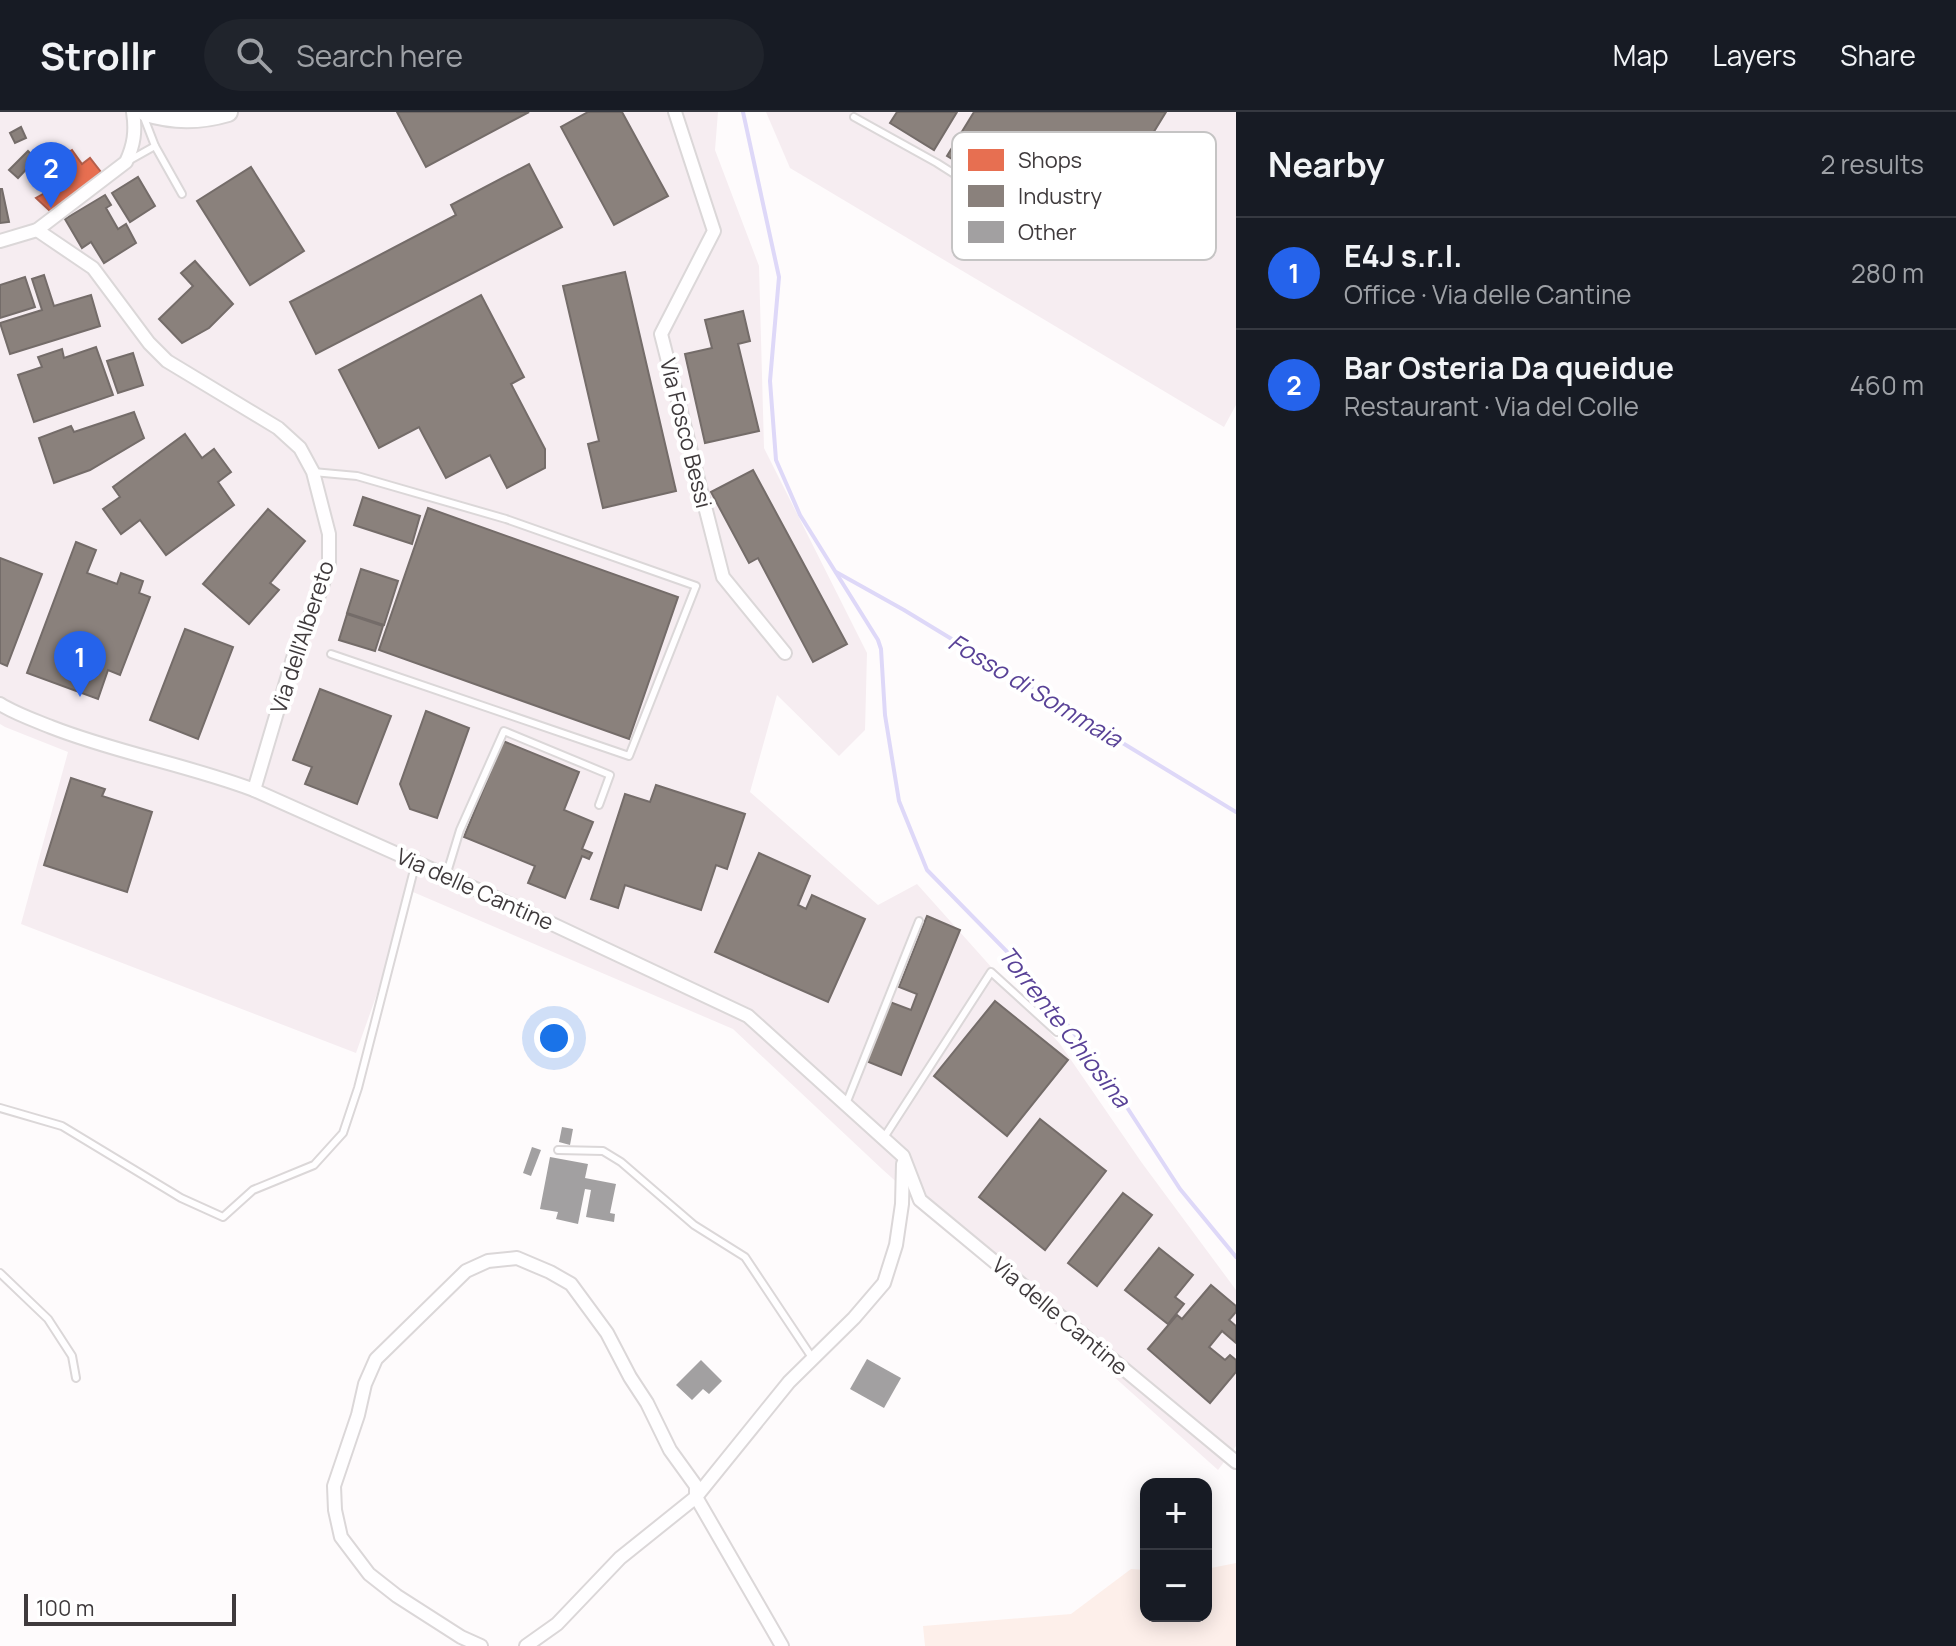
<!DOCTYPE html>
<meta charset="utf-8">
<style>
body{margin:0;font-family:Manrope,sans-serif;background:#20242c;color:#f1f3f6}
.controls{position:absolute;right:24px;bottom:24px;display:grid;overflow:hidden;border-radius:16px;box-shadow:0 4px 20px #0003}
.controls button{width:72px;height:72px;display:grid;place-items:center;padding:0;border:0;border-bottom:2px solid #363941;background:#171b24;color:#f1f3f6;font:40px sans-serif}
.scale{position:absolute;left:24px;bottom:20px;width:212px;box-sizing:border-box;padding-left:8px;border:4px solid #3f3a3c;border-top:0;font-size:22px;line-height:28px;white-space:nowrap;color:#3f3a3c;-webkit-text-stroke:6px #fff;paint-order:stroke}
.you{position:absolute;left:554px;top:926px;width:28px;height:28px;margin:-20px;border:6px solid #fff;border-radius:50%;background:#1a73e8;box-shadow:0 0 0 12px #1a73e833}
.badge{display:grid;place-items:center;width:52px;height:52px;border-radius:50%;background:#2563eb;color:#fff;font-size:26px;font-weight:700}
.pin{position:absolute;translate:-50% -66px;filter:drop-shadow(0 2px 4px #0008)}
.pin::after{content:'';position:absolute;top:42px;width:28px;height:24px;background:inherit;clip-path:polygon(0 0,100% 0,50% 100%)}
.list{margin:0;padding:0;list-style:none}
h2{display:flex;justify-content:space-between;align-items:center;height:104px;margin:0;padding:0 32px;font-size:34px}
h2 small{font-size:26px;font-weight:400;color:#9ea1a6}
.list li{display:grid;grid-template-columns:52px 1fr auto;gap:24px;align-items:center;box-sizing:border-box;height:112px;padding:0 32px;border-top:2px solid #363941}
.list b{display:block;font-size:30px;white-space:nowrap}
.list p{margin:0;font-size:26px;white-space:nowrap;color:#9ea1a6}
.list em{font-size:26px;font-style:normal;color:#9ea1a6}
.icon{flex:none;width:44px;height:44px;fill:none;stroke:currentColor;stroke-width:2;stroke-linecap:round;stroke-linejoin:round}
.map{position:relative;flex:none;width:1236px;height:1534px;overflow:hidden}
header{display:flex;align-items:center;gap:48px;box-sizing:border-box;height:112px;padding:0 40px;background:#171b24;border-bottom:2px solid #363941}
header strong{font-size:38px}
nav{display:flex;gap:44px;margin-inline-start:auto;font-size:28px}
.search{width:560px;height:72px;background:#20242c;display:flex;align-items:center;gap:20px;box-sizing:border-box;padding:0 28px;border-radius:44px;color:#9ea1a6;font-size:30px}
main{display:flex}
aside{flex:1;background:#171b24}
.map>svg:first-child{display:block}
.built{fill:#f6edf1}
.green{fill:#fdefea}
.shops{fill:#e76f51;stroke:#b55f4b;stroke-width:2}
.industry{fill:#8a817c;stroke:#746c69;stroke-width:2}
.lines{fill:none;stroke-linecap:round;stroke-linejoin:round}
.stream{stroke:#ded8f8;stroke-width:4}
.building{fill:#a2a0a1}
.lane-casing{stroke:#dbd7d8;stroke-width:10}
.street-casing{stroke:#dbd7d8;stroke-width:16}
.secondary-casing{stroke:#dbd7d8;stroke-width:22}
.lane{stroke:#fffeff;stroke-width:6}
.street{stroke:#fffeff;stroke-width:12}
.secondary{stroke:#fffeff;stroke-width:18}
.labels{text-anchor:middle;stroke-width:8;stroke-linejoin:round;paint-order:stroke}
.street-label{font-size:22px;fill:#3f3a3c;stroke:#fff}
.water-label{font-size:24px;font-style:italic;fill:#594297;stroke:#fff}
.key{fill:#fff;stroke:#c5c4c4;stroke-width:2}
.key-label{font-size:22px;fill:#3f3a3c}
</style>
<header>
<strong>Strollr</strong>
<div class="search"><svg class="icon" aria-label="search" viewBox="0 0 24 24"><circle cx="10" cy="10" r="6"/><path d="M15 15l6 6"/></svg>Search here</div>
<nav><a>Map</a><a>Layers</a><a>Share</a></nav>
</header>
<main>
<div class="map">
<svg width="1236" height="1534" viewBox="0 0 1236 1534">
<rect width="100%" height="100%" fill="#fefbfc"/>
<!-- built -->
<g class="built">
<polygon points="0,0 718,0 715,38 759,154 764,336 867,541 865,618 839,644 777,583 750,680 878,793 917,772 1060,932 1142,1051 1236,1178 1236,1334 1218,1358 882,1057 733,917 413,780 356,941 21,812 68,640 5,615 0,612"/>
<polygon points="766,0 1236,0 1236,293 1224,315 790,56"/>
</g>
<!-- green -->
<polygon class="green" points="1236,1451 1236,1534 925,1534 923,1514 1071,1502 1131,1457 1146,1458 1146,1504 1206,1504 1206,1457"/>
<!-- shops -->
<polygon class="shops" points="72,38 82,52 90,46 101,60 52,101 36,86 59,73 45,54"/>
<!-- industry -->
<g class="industry">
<polygon points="397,0 529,0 426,55"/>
<polygon points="588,0 622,0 668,84 614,113 561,15"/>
<polygon points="897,0 957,0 934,38 890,11"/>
<polygon points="974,0 1166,0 1087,129 947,44"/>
<polygon points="21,15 26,26 15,31 10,21"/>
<polygon points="28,39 36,47 18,66 9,58"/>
<polygon points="529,52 562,115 316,242 290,190 456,103 451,93"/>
<polygon points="251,55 304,139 250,173 197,89"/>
<polygon points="138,65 155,94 130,110 112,81"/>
<polygon points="0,77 2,77 9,110 0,111"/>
<polygon points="105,83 111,93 106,96 118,117 126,112 136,131 104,151 91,130 82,136 65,107"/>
<polygon points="195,149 233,192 209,216 182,231 159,207 193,174 181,161"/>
<polygon points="625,160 676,379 603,396 588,332 599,329 563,174"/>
<polygon points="44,163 54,194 91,183 100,214 10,242 0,211 42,198 32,167"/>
<polygon points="25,165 35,195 0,206 0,173"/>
<polygon points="481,183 524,265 511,272 545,337 545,356 507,376 490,343 446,366 419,315 379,336 339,258"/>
<polygon points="743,199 750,229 738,232 759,319 705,331 685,242 712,236 705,208"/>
<polygon points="96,235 113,283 34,310 18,263 42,255 38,245 62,237 64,246"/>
<polygon points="133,241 143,273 118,281 107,249"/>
<polygon points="134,300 144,326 90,358 54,371 39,326 71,314 74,320"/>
<polygon points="185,322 202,346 214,337 231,360 218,370 234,393 166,443 140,408 121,422 103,397 120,385 113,375"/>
<polygon points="753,358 847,532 813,550 758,446 749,451 711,380"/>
<polygon points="363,385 420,404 412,432 354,413"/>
<polygon points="428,396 678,485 629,627 379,538"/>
<polygon points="268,397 305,429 270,471 279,478 249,512 203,472"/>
<polygon points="76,430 96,438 87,461 117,472 121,461 143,469 139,481 150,485 120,563 108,558 98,587 27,561"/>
<polygon points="0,446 42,462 7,554 0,551"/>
<polygon points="361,457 398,469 384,513 347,501"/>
<polygon points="347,502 383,514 375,539 339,528"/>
<polygon points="185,517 233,535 198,627 150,608"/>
<polygon points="320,577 391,604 357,692 305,672 312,655 293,648"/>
<polygon points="426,599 469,616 437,706 410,697 400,672"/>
<polygon points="503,629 579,660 564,698 593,710 582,737 592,741 589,747 582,744 565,786 528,771 535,754 464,725"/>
<polygon points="71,666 105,677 102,684 152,700 127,780 44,753"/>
<polygon points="656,673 745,702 727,757 716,753 701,798 625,773 618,796 591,787 625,682 650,690"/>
<polygon points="759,741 810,764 798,793 806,797 812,783 865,807 828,890 715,840"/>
<polygon points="927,804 960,818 901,963 866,949 890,890 911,898 917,882 899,875"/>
<polygon points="995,889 1068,948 1007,1024 934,964"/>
<polygon points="1040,1007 1106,1059 1045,1138 979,1085"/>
<polygon points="1123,1081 1152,1103 1097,1174 1068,1151"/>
<polygon points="1159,1136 1193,1163 1175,1185 1184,1192 1168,1212 1125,1178"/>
<polygon points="1211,1173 1236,1194 1236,1200 1229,1208 1236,1214 1236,1231 1222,1219 1209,1235 1225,1248 1230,1243 1236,1248 1236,1260 1210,1291 1148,1237 1177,1203 1182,1207"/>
</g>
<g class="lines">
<!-- stream -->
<g class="stream">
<polyline points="743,0 779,165 770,269 776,348 800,403 878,528 881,537 885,603 899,689 927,758 1024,857 1104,960 1180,1077 1236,1145"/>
<polyline points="836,460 904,498 1236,700"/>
</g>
</g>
<!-- building -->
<g class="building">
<polygon points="562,1015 573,1017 570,1033 559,1030"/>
<polygon points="532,1035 541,1038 531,1064 523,1061"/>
<polygon points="550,1045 588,1052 585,1066 616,1072 610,1101 615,1102 614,1110 586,1105 591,1078 585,1077 578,1112 556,1107 558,1100 540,1097"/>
<polygon points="867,1247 901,1266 884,1296 850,1277"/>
<polygon points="701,1248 722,1269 709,1282 703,1277 692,1288 676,1273"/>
</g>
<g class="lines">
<defs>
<g id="lane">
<polyline points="854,5 937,51 1082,143"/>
<polyline points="155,34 182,82"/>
<polyline points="130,48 155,34 143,3"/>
<polyline points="313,360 357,364 506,407 696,474 629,644 331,542"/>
<polyline points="446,764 460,718 504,619 610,663 599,693"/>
<polyline points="846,992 919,809"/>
<polyline points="0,996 62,1014 181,1086 223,1105 253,1078 314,1053 343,1021 358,976 416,750"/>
<polyline points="883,1027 991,860 1057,920"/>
<polyline points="558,1038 603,1039 621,1050 694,1113 745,1145 813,1247"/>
<polyline points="0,1161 48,1207 72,1244 76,1266"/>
</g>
<g id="street">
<polyline points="675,0 714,119 661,222 723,465 785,541"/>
<polyline points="37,118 93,156 149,231 167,249 278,316 300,336 313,360 329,422 329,453 319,483 297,533 254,678"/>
<path d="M0,129L37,118L126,50C134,33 136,19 133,0"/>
<path d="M0,592C16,602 34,608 51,615C117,641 188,653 254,678L516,795L748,904L903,1044L920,1088L1236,1350"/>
<polyline points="481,1534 461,1525 397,1484 369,1462 341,1425 335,1398 334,1374 358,1303 365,1272 376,1247 466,1159 488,1149 517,1146 550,1160 571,1172 607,1221 630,1265 647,1291 670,1338 696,1374 696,1385 782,1534"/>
<polyline points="526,1534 557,1512 620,1446 696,1385 789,1270 854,1206 884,1171 896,1133 902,1092 903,1052"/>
</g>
<path id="secondary" d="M146,0C172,8 201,8 228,0"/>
</defs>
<!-- lane casing -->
<use href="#lane" class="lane-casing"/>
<!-- street casing -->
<use href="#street" class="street-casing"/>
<!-- secondary casing -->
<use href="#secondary" class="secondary-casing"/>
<!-- lane -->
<use href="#lane" class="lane"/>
<!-- street -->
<use href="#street" class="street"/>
<!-- secondary -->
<use href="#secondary" class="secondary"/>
</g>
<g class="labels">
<!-- street labels -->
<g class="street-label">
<text transform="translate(686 321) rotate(76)" y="8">Via Fosco Bessi</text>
<text transform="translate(302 525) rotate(-72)" y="8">Via dell'Albereto</text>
<text transform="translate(475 777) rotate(24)" y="8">Via delle Cantine</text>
<text transform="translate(1060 1204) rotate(40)" y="8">Via delle Cantine</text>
</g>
<!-- water labels -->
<g class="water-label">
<text transform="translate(1035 579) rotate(31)" y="8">Fosso di Sommaia</text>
<text transform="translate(1064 915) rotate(52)" y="8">Torrente Chiosina</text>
</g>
</g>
<!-- legend -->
<rect x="952" y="20" width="264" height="128" rx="12" class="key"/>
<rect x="968" y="37" width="36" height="22" fill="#e76f51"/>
<rect x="968" y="73" width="36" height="22" fill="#8a817c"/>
<rect x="968" y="109" width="36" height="22" fill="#a2a0a1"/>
<g class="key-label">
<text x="1018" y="56">Shops</text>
<text x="1018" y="92">Industry</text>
<text x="1018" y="128">Other</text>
</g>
</svg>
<div class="controls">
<button>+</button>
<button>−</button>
</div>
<div class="scale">100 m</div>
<div class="you"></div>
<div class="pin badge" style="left:80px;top:585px">1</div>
<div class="pin badge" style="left:51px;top:96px">2</div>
</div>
<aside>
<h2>Nearby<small>2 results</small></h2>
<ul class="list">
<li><span class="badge">1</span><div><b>E4J s.r.l.</b><p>Office · Via delle Cantine</p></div><em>280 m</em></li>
<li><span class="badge">2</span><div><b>Bar Osteria Da queidue</b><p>Restaurant · Via del Colle</p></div><em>460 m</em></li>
</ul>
</aside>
</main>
